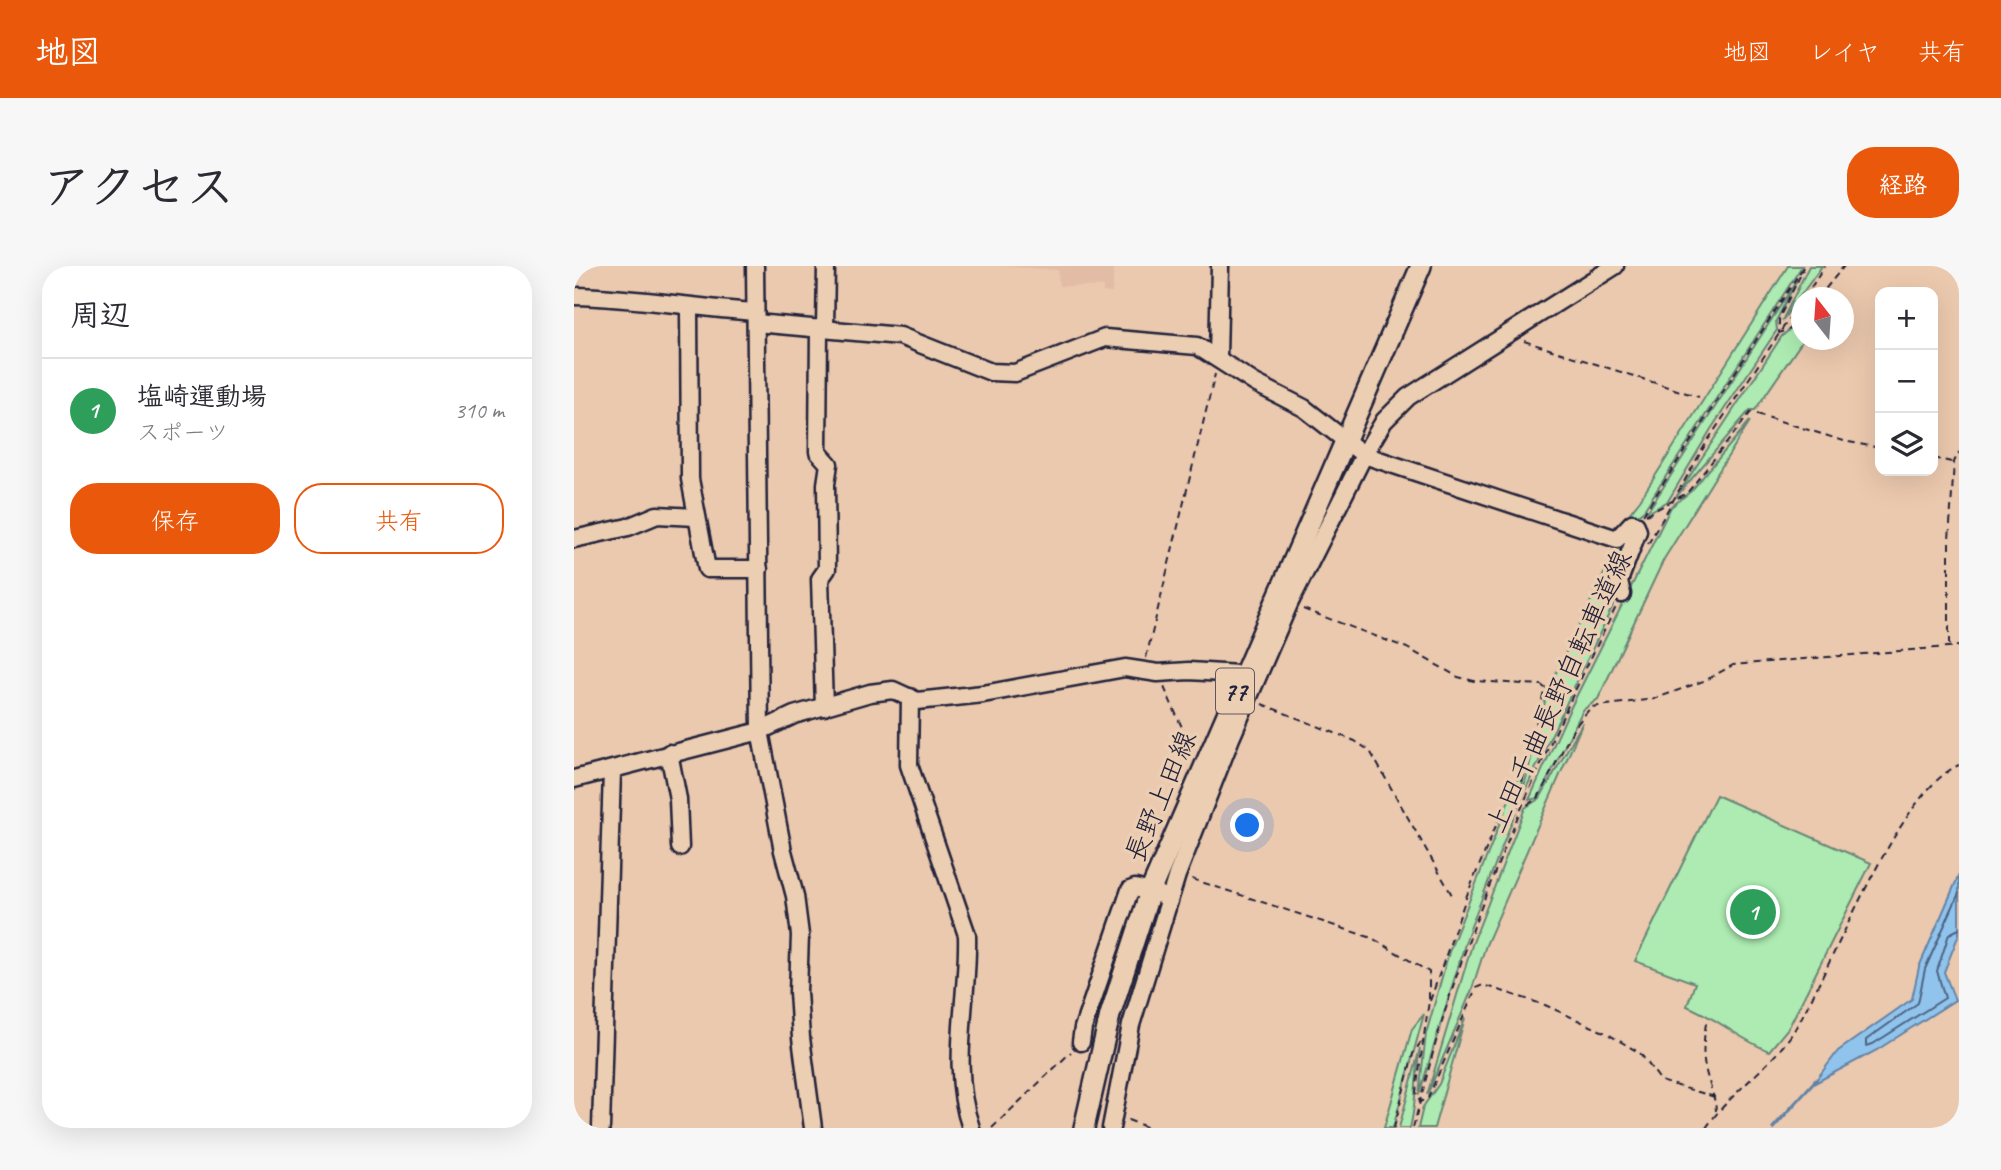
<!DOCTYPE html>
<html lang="ja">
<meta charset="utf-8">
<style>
body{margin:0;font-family:Caveat,"Klee One",sans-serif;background:#f7f7f7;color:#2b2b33}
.controls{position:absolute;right:21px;top:21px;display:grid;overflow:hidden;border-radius:14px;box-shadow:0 7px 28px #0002}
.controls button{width:63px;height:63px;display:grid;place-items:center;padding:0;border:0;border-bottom:2px solid #e1e1e2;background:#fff;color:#2b2b33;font:35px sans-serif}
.compass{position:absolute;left:1217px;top:21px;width:63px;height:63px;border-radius:50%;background:#fff;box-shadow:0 7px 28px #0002;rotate:343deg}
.you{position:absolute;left:674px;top:560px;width:24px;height:24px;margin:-18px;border:5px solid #fff;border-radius:50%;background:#1a73e8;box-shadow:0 0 0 10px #1a73e833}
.badge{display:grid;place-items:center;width:46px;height:46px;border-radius:50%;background:#ea580c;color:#fff;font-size:23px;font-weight:700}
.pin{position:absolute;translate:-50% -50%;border:4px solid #fff;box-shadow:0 2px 7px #0006}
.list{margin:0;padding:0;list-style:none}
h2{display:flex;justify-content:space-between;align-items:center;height:91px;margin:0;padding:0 28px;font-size:30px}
h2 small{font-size:23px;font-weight:400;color:#7c7c81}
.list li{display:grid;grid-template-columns:46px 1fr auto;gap:21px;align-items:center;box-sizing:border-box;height:105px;padding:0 28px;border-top:2px solid #e1e1e2}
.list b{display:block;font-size:26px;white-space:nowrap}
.list p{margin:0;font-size:23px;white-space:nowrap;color:#7c7c81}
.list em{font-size:23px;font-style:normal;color:#7c7c81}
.actions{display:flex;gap:14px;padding:21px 28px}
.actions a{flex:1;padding:16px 0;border:2px solid #ea580c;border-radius:28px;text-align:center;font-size:24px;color:#ea580c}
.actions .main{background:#ea580c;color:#fff}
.icon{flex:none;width:38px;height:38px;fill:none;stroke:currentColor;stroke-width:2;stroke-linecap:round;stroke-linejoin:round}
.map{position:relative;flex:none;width:1385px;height:862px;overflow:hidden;border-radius:28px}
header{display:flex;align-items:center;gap:42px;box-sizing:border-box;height:98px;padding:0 35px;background:#ea580c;color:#fff}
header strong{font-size:33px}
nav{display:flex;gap:38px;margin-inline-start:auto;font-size:24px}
.intro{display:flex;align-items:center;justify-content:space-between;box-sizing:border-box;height:168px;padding:0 42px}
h1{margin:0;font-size:49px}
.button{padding:18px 32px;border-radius:28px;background:#ea580c;color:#fff;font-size:24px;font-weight:700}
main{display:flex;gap:42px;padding:0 42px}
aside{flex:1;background:#fff;border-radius:28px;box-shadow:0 7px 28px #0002}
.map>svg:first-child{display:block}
.built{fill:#e3bca6}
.green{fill:#adebb2;stroke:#688676;stroke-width:2}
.water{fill:#90c4ed;stroke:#6483a6;stroke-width:2}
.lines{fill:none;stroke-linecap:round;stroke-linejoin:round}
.shore{stroke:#4e6382;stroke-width:2}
.stream{stroke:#6483a6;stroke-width:3.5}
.minor-casing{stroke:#22223b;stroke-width:21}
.major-casing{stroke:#22223b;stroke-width:24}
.path{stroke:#22223b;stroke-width:2;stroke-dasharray:7 5;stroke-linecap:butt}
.minor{stroke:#eccfb2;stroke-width:16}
.major{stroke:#eccfb2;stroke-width:19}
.labels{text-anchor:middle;stroke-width:7;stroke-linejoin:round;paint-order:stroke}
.shield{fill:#eccfb2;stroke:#5f565f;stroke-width:2}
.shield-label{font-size:26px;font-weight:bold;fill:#22223b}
.street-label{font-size:28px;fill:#22223b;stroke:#eccfb2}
</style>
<header>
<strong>地図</strong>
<nav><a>地図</a><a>レイヤ</a><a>共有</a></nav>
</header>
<div class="intro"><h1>アクセス</h1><a class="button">経路</a></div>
<main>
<aside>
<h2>周辺<small></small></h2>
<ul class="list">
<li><span class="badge" style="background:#2e9e5b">1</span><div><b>塩崎運動場</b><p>スポーツ</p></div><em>310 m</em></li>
</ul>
<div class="actions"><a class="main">保存</a><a>共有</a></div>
</aside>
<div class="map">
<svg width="1385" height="862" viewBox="0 0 1385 862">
<rect width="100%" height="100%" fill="#ebc9ae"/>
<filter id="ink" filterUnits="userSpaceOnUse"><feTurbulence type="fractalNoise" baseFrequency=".0143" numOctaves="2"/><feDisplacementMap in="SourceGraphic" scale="14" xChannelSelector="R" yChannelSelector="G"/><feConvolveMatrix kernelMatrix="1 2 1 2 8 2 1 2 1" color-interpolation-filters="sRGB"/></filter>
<g filter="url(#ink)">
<!-- built -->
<polygon class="built" points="426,0 540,0 538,27 529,26 529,21 485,20 484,4"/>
<!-- green -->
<g class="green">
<polygon points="1214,0 1228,0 1070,244 1040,267 1066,234"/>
<polygon points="1235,0 1248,0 1208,55"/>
<polygon points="1223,14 1202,55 1203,64 1137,163 1094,235 1072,248"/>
<polygon points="1227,54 1229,74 1181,144 1176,144 1102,231 1208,70"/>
<polygon points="1176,155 1090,293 1024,433 1009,444 964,532 955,534 994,447 1097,241 1117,225"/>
<polygon points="1056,261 1043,331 947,533 974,423 1046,275"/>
<polygon points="1009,456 912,679 897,726 853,829 898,679 951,542 966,532"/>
<polygon points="954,486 945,537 894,668 845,829 852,768 875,686"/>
<path d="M1142,529L1297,597L1215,761L1195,785C1165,773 1143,752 1113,740L1121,717L1061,695Z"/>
<polygon points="850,748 819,862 810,862 838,763"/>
<polygon points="891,752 860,862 844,862 849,841 865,818"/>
<path d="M846,782C841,809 843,836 836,862H825Z"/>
</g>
<!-- water -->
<polygon class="water" points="1385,609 1385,668 1370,706 1381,734 1303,784 1239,818 1264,785 1338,733 1345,701"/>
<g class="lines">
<!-- shore -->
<polyline class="shore" points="1385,627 1351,703 1344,737 1292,774 1292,780 1299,778 1371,732 1363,705 1375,668 1385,663"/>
<!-- stream -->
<polyline class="stream" points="1199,862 1242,814"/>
<defs>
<g id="minor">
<polyline points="181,0 186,465 209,585 221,630 226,669 224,726 227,772 239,862"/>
<path d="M0,30C61,31 120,42 181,46"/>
<polyline points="115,41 116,213 133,303 185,303"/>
<polyline points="182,57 326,70 417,106 441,107 531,72 623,80 681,117 730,142 790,189 1043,273 1058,257 1062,259 1064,265 1045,315 1048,328"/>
<polyline points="245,62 244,186 255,198 252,218 253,303 246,313 250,441"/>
<polyline points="251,62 252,0"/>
<polyline points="644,91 646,0"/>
<polyline points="0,273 54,261 83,249 122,251"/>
<path d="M336,431L335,499L393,669C395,733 375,800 397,862"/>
<polyline points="95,487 104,533 106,581"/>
<polyline points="0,513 186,465 220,449 296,427 319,424 343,435 409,428 551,402 584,407 615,405 682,409"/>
<polyline points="507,776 509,762 556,624 561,622 587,629"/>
<polyline points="27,862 38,505"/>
<polyline points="537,862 557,759 603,609 657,472 715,338 790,189 810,155 834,131 1041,0"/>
</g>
<polyline id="major" points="510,862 536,749 576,626 847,0"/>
</defs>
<!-- minor casing -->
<use href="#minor" class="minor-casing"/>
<!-- major casing -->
<use href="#major" class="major-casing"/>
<!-- path -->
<g class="path">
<polyline points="1230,32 1251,0"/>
<polyline points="1244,32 1270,0"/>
<polyline points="1227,51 1217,63 1205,67 1205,52 1229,4"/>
<polyline points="950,75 1125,131"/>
<polyline points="1359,192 1378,196"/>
<polyline points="1069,249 1230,0"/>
<polyline points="1072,249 1113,227 1177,146 1270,175 1306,182"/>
<polyline points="1074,278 1134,174 1227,35"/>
<polyline points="729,343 833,382 884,411 900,415 967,419 971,422 944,531 948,538 953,539 964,532 1000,462 1017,441 1080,433 1132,414 1159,399 1385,380"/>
<polyline points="1375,379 1375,274 1380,196 1385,186"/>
<polyline points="572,392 641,108"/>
<polyline points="590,421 619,486"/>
<polyline points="688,438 781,475 796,485 878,629"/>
<polyline points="618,613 798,672 855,706 855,735 842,826 846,836 854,832 902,722 909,719 971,739 1032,767 1066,787 1087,815 1141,831"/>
<polyline points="856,735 893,629 958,473"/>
<path d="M1132,757C1130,772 1128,786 1131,801C1134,817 1141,829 1142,845"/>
<polyline points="554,854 575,862"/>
<polyline points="418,862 497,786"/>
<polyline points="820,862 839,788 847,776"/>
<path d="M839,862C850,821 860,780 873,739C917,601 978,469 1043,339"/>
<path d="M1132,862C1156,826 1199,800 1221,763C1258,702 1324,525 1385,499"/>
</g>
<!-- minor -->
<use href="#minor" class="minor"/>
<!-- major -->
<use href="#major" class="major"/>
</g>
</g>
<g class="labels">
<!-- shield labels -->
<rect class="shield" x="642" y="402.5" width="38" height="45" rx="5"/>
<g class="shield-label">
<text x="661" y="434">77</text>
</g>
<!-- street labels -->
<g class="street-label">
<text transform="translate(984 425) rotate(-65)" y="10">上田千曲長野自転車道線</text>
<text transform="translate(586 530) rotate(-67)" y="10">長野上田線</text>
</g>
</g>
</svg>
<div class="controls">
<button>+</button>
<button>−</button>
<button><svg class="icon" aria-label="layers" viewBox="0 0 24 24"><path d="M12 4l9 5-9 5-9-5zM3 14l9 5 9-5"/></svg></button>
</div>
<svg class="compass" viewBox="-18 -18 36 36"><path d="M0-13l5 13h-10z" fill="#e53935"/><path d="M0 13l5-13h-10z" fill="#7c7c81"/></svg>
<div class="you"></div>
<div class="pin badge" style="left:1179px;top:646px;background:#2e9e5b">1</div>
</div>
</main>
